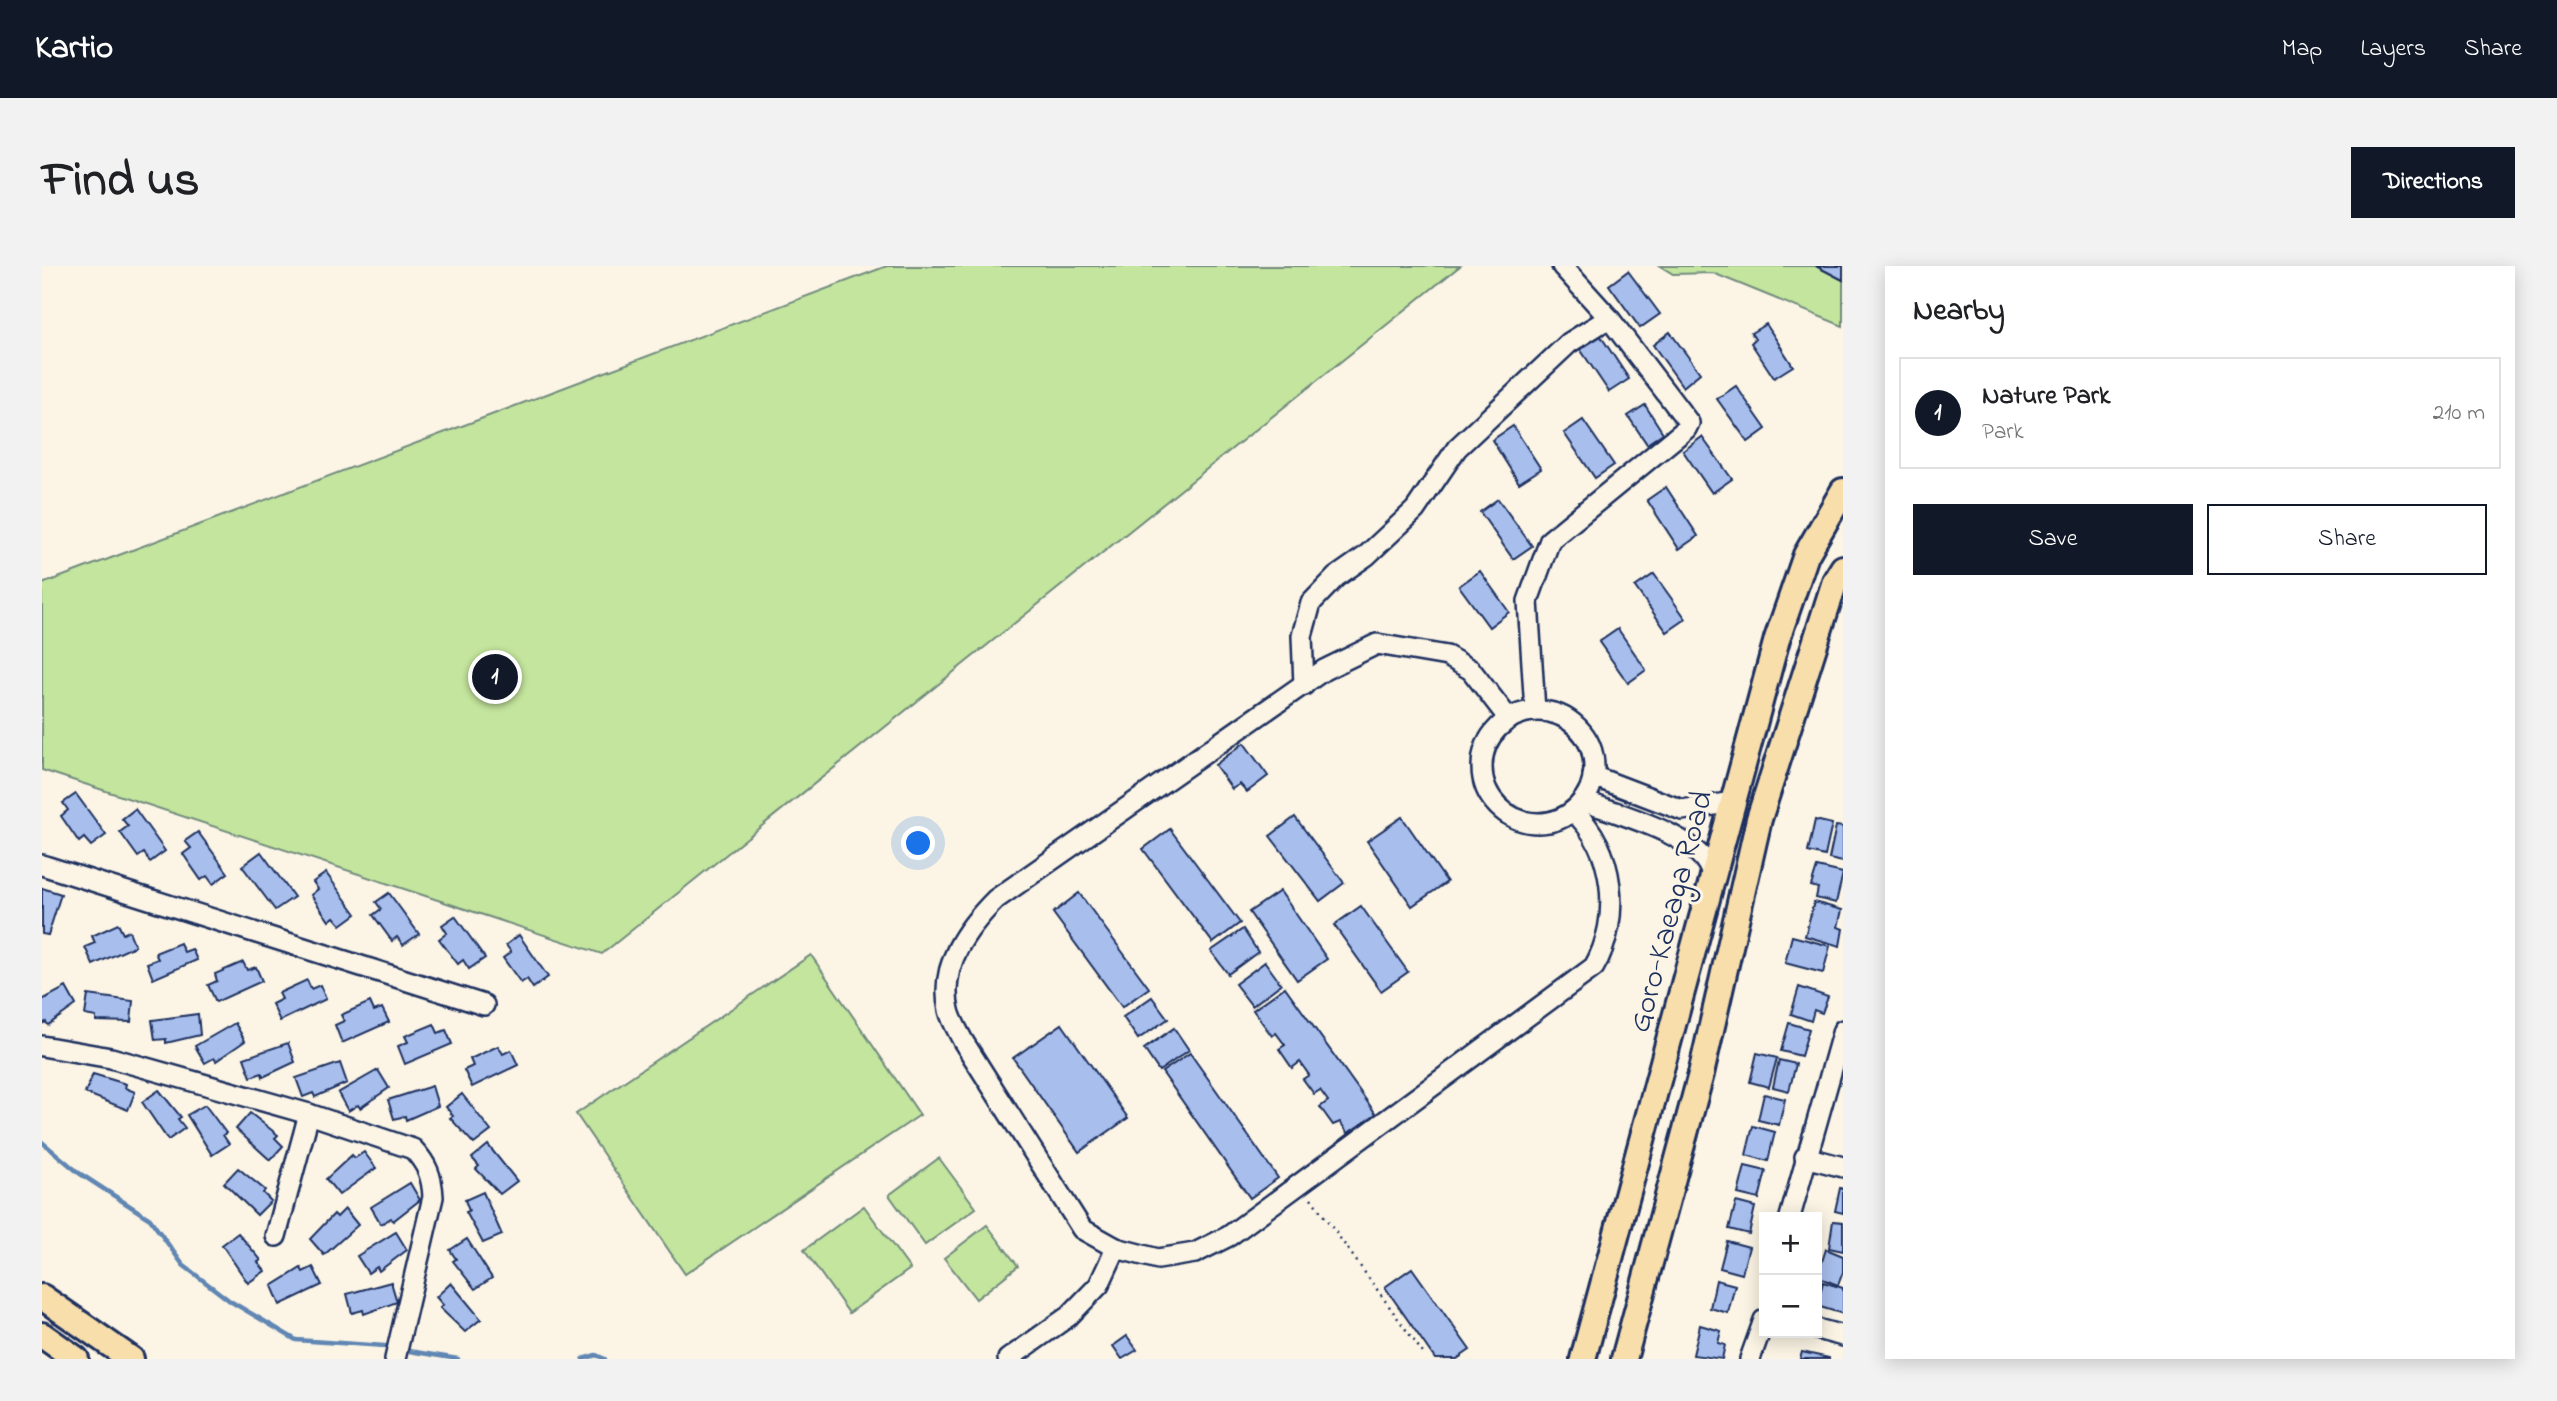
<!DOCTYPE html>
<meta charset="utf-8">
<style>
body{margin:0;font-family:"Indie Flower",sans-serif;background:#f2f2f2;color:#202124}
.controls{position:absolute;right:21px;bottom:21px;display:grid;overflow:hidden;border-radius:0px;box-shadow:0 4px 18px #0003}
.controls button{width:63px;height:63px;display:grid;place-items:center;padding:0;border:0;border-bottom:2px solid #e0e0e0;background:#fff;color:#202124;font:35px sans-serif}
.you{position:absolute;left:877px;top:578px;width:24px;height:24px;margin:-18px;border:5px solid #fff;border-radius:50%;background:#1a73e8;box-shadow:0 0 0 10px #1a73e833}
.badge{display:grid;place-items:center;width:46px;height:46px;border-radius:50%;background:#111827;color:#fff;font-size:23px;font-weight:700}
.pin{position:absolute;translate:-50% -50%;border:4px solid #fff;box-shadow:0 2px 7px #0006}
.list{margin:0;padding:0;list-style:none}
h2{display:flex;justify-content:space-between;align-items:center;height:91px;margin:0;padding:0 28px;font-size:30px}
h2 small{font-size:23px;font-weight:400;color:#757577}
.list li{display:grid;grid-template-columns:46px 1fr auto;gap:21px;align-items:center;box-sizing:border-box;height:112px;margin:0 14px 14px;padding:0 14px;border:2px solid #e0e0e0;border-radius:0px}
.list b{display:block;font-size:26px;white-space:nowrap}
.list p{margin:0;font-size:23px;white-space:nowrap;color:#757577}
.list em{font-size:23px;font-style:normal;color:#757577}
.actions{display:flex;gap:14px;padding:21px 28px}
.actions a{flex:1;padding:16px 0;border:2px solid #111827;border-radius:0px;text-align:center;font-size:24px;color:#111827}
.actions .main{background:#111827;color:#fff}
.map{position:relative;flex:none;width:1801px;height:1093px;overflow:hidden;border-radius:0px}
header{display:flex;align-items:center;gap:42px;box-sizing:border-box;height:98px;padding:0 35px;background:#111827;color:#fff}
header strong{font-size:33px}
nav{display:flex;gap:38px;margin-inline-start:auto;font-size:24px}
.intro{display:flex;align-items:center;justify-content:space-between;box-sizing:border-box;height:168px;padding:0 42px}
h1{margin:0;font-size:49px}
.button{padding:18px 32px;border-radius:0px;background:#111827;color:#fff;font-size:24px;font-weight:700}
main{display:flex;gap:42px;padding:0 42px}
aside{flex:1;background:#fff;border-radius:0px;box-shadow:0 4px 18px #0003}
.map>svg:first-child{display:block}
.green{fill:#c4e59d;stroke:#708a7e;stroke-width:2}
.lines{fill:none;stroke-linecap:round;stroke-linejoin:round}
.stream{stroke:#6186b3;stroke-width:4.5}
.building{fill:#a8bfed;stroke:#1b2f5e;stroke-width:2}
.minor-casing{stroke:#1b2f5e;stroke-width:24}
.major-casing{stroke:#1b2f5e;stroke-width:30}
.path{stroke:#1b2f5e;stroke-width:2.5;stroke-dasharray:2 5;stroke-linecap:butt}
.minor{stroke:#fcf5e5;stroke-width:19}
.major{stroke:#f8deab;stroke-width:24}
.labels{text-anchor:middle;stroke-width:6;stroke-linejoin:round;paint-order:stroke}
.street-label{font-size:32px;fill:#1b2f5e;stroke:#fcf5e5}
</style>
<header>
<strong>Kartio</strong>
<nav><a>Map</a><a>Layers</a><a>Share</a></nav>
</header>
<div class="intro"><h1>Find us</h1><a class="button">Directions</a></div>
<main>
<div class="map">
<svg width="1801" height="1093" viewBox="0 0 1801 1093">
<rect width="100%" height="100%" fill="#fcf5e5"/>
<filter id="ink" filterUnits="userSpaceOnUse"><feTurbulence type="fractalNoise" baseFrequency=".0143" numOctaves="2"/><feDisplacementMap in="SourceGraphic" scale="14" xChannelSelector="R" yChannelSelector="G"/><feConvolveMatrix kernelMatrix="1 2 1 2 8 2 1 2 1" color-interpolation-filters="sRGB"/></filter>
<g filter="url(#ink)">
<!-- green -->
<g class="green">
<polygon points="845,0 1418,0 560,688 0,504 0,318"/>
<polygon points="1618,0 1801,0 1801,60 1671,7 1631,8"/>
<polygon points="769,689 878,849 643,1008 534,848"/>
<polygon points="897,892 934,942 883,979 847,929"/>
<polygon points="822,940 868,1003 807,1047 762,984"/>
<polygon points="945,959 976,1000 934,1033 902,992"/>
</g>
<g class="lines">
<!-- stream -->
<g class="stream">
<polyline points="0,876 37,907 108,953 141,999 188,1035 254,1074 343,1080"/>
<polyline points="367,1085 416,1093"/>
<polyline points="541,1093 554,1089 563,1093"/>
</g>
</g>
<!-- building -->
<g class="building">
<polygon points="1774,0 1801,0 1801,14"/>
<polygon points="1774,0 1801,0 1801,14"/>
<polygon points="1586,5 1618,48 1598,62 1567,19"/>
<polygon points="1724,58 1751,100 1732,112 1709,77 1713,73 1709,67"/>
<polygon points="1628,66 1658,107 1641,121 1611,79"/>
<polygon points="1558,69 1587,113 1567,126 1538,83"/>
<polygon points="1694,120 1724,163 1706,176 1675,133"/>
<polygon points="1603,139 1621,167 1605,178 1586,150"/>
<polygon points="1541,154 1572,199 1553,212 1522,167"/>
<polygon points="1471,160 1499,203 1477,217 1450,174"/>
<polygon points="1660,171 1690,213 1670,227 1641,185"/>
<polygon points="1624,221 1656,270 1637,283 1605,234"/>
<polygon points="1456,233 1490,280 1471,293 1438,246"/>
<polygon points="1438,305 1467,346 1447,361 1417,320"/>
<polygon points="1612,308 1644,353 1625,366 1593,321"/>
<polygon points="1576,363 1604,404 1586,417 1557,376"/>
<polygon points="1202,477 1226,510 1205,526 1198,518 1190,523 1173,499"/>
<polygon points="34,528 64,569 49,580 42,572 37,576 19,550 26,544 21,537"/>
<polygon points="93,543 123,585 108,596 102,587 96,591 78,566 86,560 80,553"/>
<polygon points="1253,551 1302,617 1278,635 1228,570"/>
<polygon points="1360,551 1405,616 1370,640 1325,575"/>
<polygon points="1773,554 1790,558 1783,590 1766,586"/>
<polygon points="1794,560 1801,561 1801,596 1787,593"/>
<polygon points="1128,563 1198,657 1171,677 1101,583"/>
<polygon points="156,566 186,607 171,618 165,610 159,614 141,588 149,582 143,575"/>
<polygon points="219,586 252,631 233,644 200,600"/>
<polygon points="1775,601 1801,607 1794,637 1774,632 1776,622 1769,620"/>
<polygon points="284,607 314,648 299,659 292,651 287,655 269,629 276,623 271,616"/>
<polygon points="0,622 19,628 6,669 0,668"/>
<polygon points="1238,625 1285,693 1255,714 1207,646"/>
<polygon points="347,627 377,668 361,679 355,671 350,675 331,649 339,643 334,636"/>
<polygon points="1037,627 1107,722 1080,741 1011,647"/>
<polygon points="1772,636 1800,644 1796,661 1801,663 1798,680 1763,670"/>
<polygon points="1319,640 1366,706 1339,725 1292,659"/>
<polygon points="413,650 443,692 427,703 421,694 416,698 397,673 405,667 400,659"/>
<polygon points="76,658 81,668 87,665 93,680 51,699 43,681 53,677 50,670"/>
<polygon points="1201,663 1216,686 1186,708 1169,685"/>
<polygon points="477,669 506,711 491,722 485,713 479,717 461,692 469,686 464,679"/>
<polygon points="1750,670 1788,680 1781,707 1743,697"/>
<polygon points="138,677 142,686 150,683 155,694 111,713 105,697 116,693 113,687"/>
<polygon points="201,696 205,704 214,701 220,715 174,736 166,719 175,715 173,708"/>
<polygon points="1223,696 1239,718 1210,740 1193,718"/>
<polygon points="265,714 269,723 278,719 284,733 238,755 230,738 240,733 237,727"/>
<polygon points="24,721 34,739 6,759 4,756 0,758 0,734"/>
<polygon points="1243,721 1334,848 1306,867 1298,856 1291,859 1278,841 1286,835 1278,824 1272,828 1261,813 1267,809 1258,796 1250,802 1237,783 1243,779 1234,767 1230,770 1211,744"/>
<polygon points="1757,721 1786,731 1780,747 1772,744 1769,755 1749,748"/>
<polygon points="46,729 91,735 89,756 54,755 54,751 43,749"/>
<polygon points="1110,731 1126,753 1096,773 1081,751"/>
<polygon points="328,736 332,745 340,742 347,756 300,777 293,759 302,755 299,749"/>
<polygon points="156,748 158,769 124,777 124,773 113,774 110,754"/>
<polygon points="193,757 203,775 174,795 172,792 163,797 153,780"/>
<polygon points="1747,757 1767,763 1759,790 1739,785"/>
<polygon points="392,758 396,767 404,764 410,778 363,798 356,780 366,776 363,770"/>
<polygon points="1020,758 1086,852 1037,886 971,792"/>
<polygon points="1132,762 1147,784 1117,805 1102,783"/>
<polygon points="246,777 253,796 221,811 220,807 209,811 202,792"/>
<polygon points="456,780 461,788 469,784 476,799 430,821 422,804 431,800 428,793"/>
<polygon points="1148,787 1236,912 1208,932 1120,806"/>
<polygon points="1715,787 1735,792 1727,821 1708,816"/>
<polygon points="1737,794 1754,798 1747,825 1731,821"/>
<polygon points="298,797 305,817 273,831 271,827 261,831 254,812"/>
<polygon points="336,804 347,822 318,842 316,839 306,845 296,827"/>
<polygon points="51,808 84,818 83,822 93,826 86,844 43,827"/>
<polygon points="390,820 396,840 364,854 363,850 352,853 346,834"/>
<polygon points="117,824 139,851 136,853 143,862 126,874 100,836"/>
<polygon points="420,828 449,865 432,878 408,852 411,850 404,841"/>
<polygon points="1722,828 1743,833 1737,859 1716,854"/>
<polygon points="163,839 184,867 181,869 187,878 170,889 145,849"/>
<polygon points="208,847 236,869 233,872 241,880 228,894 194,863"/>
<polygon points="1711,860 1733,866 1726,895 1704,889"/>
<polygon points="446,879 475,915 458,928 434,903 437,900 430,892"/>
<polygon points="322,886 334,902 297,929 284,913 310,889 313,892"/>
<polygon points="1703,900 1724,905 1717,933 1696,928"/>
<polygon points="196,902 223,924 221,927 229,935 215,949 182,917"/>
<polygon points="368,917 378,934 351,955 349,952 339,958 329,941"/>
<polygon points="1798,922 1801,923 1801,947 1793,945"/>
<polygon points="441,926 460,969 441,977 424,946 427,945 423,934"/>
<polygon points="1694,936 1713,941 1707,968 1687,963"/>
<polygon points="303,943 316,959 282,989 268,973 292,948 295,951"/>
<polygon points="1791,955 1801,956 1801,985 1787,982"/>
<polygon points="354,966 365,984 337,1005 335,1001 326,1007 315,990"/>
<polygon points="196,967 219,994 216,996 223,1005 206,1017 180,979"/>
<polygon points="425,973 450,1012 433,1023 411,995 414,993 408,984"/>
<polygon points="1685,975 1707,981 1700,1008 1678,1002"/>
<polygon points="1784,983 1801,990 1801,1006 1796,1019 1775,1011"/>
<polygon points="271,1001 280,1019 238,1039 230,1020 259,1002 261,1006"/>
<polygon points="1370,1002 1428,1084 1415,1093 1393,1093 1343,1021"/>
<polygon points="1674,1014 1693,1019 1686,1047 1668,1042"/>
<polygon points="349,1016 355,1036 322,1048 321,1044 310,1047 305,1028"/>
<polygon points="1781,1016 1801,1022 1801,1048 1775,1040"/>
<polygon points="409,1017 439,1053 423,1066 398,1042 401,1039 394,1031"/>
<polygon points="1658,1059 1679,1065 1676,1077 1683,1079 1680,1093 1651,1089"/>
<polygon points="1085,1070 1095,1084 1080,1093 1071,1080"/>
<polygon points="1760,1086 1787,1092 1787,1093 1758,1093"/>
</g>
<g class="lines">
<defs>
<g id="minor">
<polyline points="1262,419 1260,370 1269,337 1294,311 1324,290 1373,244 1415,182 1527,77 1567,52"/>
<polyline points="1493,445 1486,335 1508,274 1644,163 1647,157 1567,52 1520,0"/>
<circle cx="1496" cy="501" r="56"/>
<path d="M1467,453L1429,404L1405,390L1335,378L1282,404L954,633C925,662 897,699 907,744C909,754 916,765 921,775L1040,963L1074,982L1116,993L1153,987L1187,970L1552,701C1580,653 1573,582 1531,545"/>
<polyline points="1551,510 1640,544 1691,536"/>
<path d="M1541,535C1576,548 1663,570 1670,610"/>
<polyline points="0,599 442,739"/>
<path d="M0,780L69,792L267,848L371,883C385,898 390,910 391,931L353,1093"/>
<polyline points="1763,891 1801,901"/>
<polyline points="1748,951 1801,764"/>
<polyline points="234,970 267,848"/>
<polyline points="1775,1063 1801,1070"/>
<polyline points="966,1093 1027,1050 1057,1019 1074,982"/>
<polyline points="1708,1093 1722,1054"/>
</g>
<g id="major">
<polyline points="0,1031 89,1093"/>
<polyline points="0,1069 34,1093"/>
<polyline points="1541,1093 1735,373 1764,289 1801,225"/>
<polyline points="1582,1093 1659,808 1717,553 1793,315 1801,302"/>
</g>
</defs>
<!-- minor casing -->
<use href="#minor" class="minor-casing"/>
<!-- major casing -->
<use href="#major" class="major-casing"/>
<!-- path -->
<polyline class="path" points="1269,932 1383,1090"/>
<!-- minor -->
<use href="#minor" class="minor"/>
<!-- major -->
<use href="#major" class="major"/>
</g>
</g>
<g class="labels">
<!-- street labels -->
<g class="street-label">
<text transform="translate(1627 645) rotate(-75)" y="11">Goro-Kaeaga Road</text>
</g>
</g>
</svg>
<div class="controls">
<button>+</button>
<button>−</button>
</div>
<div class="you"></div>
<div class="pin badge" style="left:453px;top:411px">1</div>
</div>
<aside>
<h2>Nearby<small></small></h2>
<ul class="list">
<li><span class="badge">1</span><div><b>Nature Park</b><p>Park</p></div><em>210 m</em></li>
</ul>
<div class="actions"><a class="main">Save</a><a>Share</a></div>
</aside>
</main>
